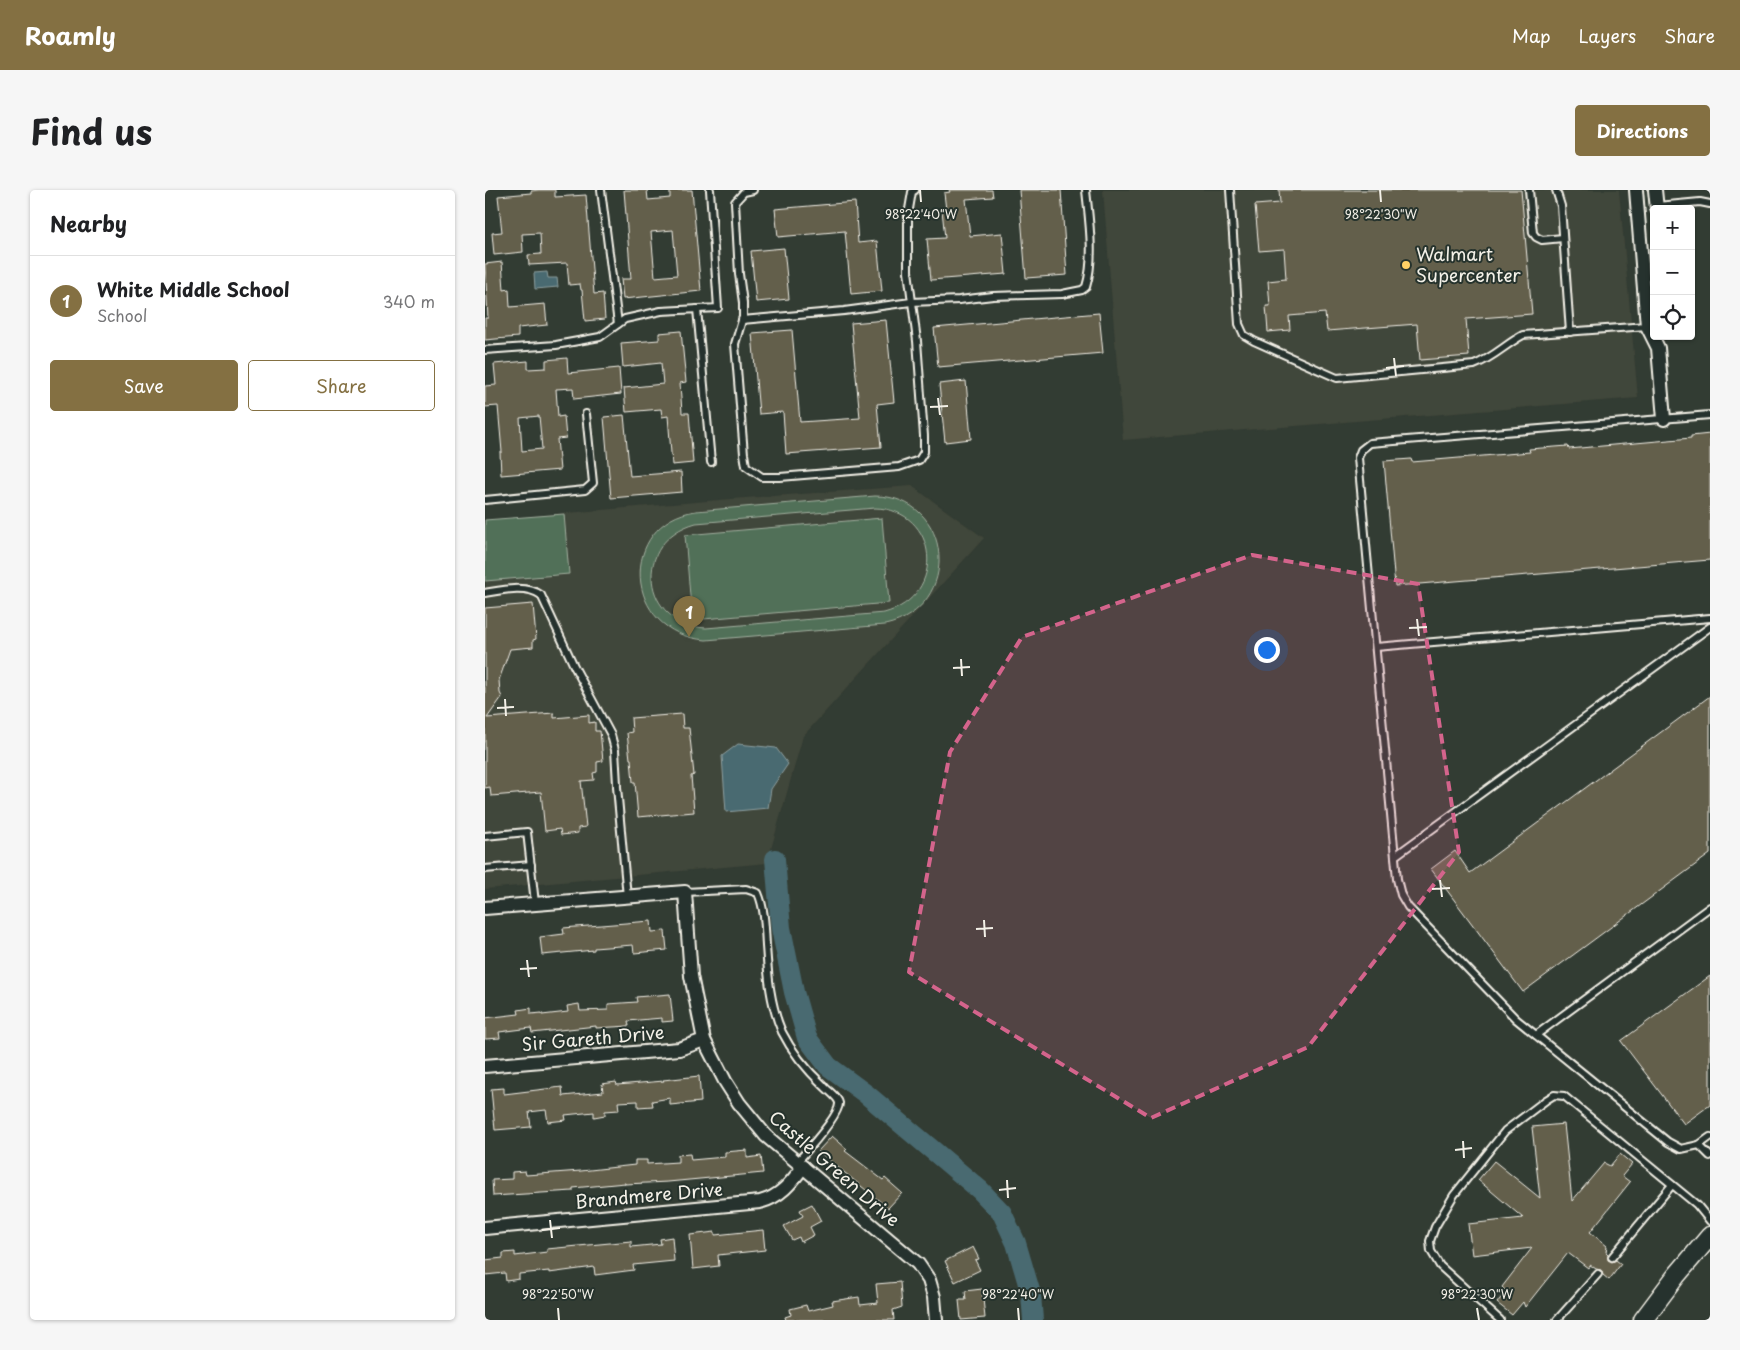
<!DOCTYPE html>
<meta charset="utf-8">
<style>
body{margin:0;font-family:"Playpen Sans",sans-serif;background:#f6f6f6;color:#202124}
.controls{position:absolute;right:15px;top:15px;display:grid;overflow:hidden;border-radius:5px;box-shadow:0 1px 4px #0004}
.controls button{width:45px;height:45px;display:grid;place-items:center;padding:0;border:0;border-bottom:1px solid #e0e0e0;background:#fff;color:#202124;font:25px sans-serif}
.you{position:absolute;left:781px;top:459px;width:18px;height:18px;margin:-12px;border:4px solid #fff;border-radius:50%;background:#1a73e8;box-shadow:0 0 0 8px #1a73e833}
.badge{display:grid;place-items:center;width:32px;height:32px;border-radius:50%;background:#847042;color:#fff;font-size:16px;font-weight:700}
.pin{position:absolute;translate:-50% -41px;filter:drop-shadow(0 1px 2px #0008)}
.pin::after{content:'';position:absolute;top:26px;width:18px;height:15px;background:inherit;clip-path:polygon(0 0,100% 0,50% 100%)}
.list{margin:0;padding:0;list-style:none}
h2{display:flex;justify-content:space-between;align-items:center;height:65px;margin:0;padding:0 20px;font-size:21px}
h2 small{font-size:16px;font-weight:400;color:#757577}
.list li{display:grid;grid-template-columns:32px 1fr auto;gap:15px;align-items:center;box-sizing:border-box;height:90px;padding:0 20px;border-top:1px solid #e0e0e0}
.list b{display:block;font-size:19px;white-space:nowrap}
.list p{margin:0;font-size:16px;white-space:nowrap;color:#757577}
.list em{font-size:16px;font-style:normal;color:#757577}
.actions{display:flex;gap:10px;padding:15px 20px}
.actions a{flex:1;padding:11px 0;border:1px solid #847042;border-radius:5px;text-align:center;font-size:18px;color:#847042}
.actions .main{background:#847042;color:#fff}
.icon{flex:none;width:28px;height:28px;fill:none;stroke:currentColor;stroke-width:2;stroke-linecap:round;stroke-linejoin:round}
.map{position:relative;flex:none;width:1225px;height:1130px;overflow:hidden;border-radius:5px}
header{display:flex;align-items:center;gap:30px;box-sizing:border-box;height:70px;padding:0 25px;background:#847042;color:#fff}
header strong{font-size:24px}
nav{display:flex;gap:28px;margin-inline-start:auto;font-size:18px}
.intro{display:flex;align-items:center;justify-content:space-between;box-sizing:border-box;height:120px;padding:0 30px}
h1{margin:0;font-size:35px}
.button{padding:12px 22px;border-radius:5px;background:#847042;color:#fff;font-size:18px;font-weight:700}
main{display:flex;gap:30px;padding:0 30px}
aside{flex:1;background:#fff;border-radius:5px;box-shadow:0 1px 4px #0004}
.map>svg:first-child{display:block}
.built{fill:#41463a}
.green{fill:#517058;stroke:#a2b0a0;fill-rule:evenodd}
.water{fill:#4a6a71;stroke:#8ea0a1}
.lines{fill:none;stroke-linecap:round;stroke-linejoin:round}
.river{stroke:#4a6a71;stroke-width:20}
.building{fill:#635e4c;stroke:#f4f1e8;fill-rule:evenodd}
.service-casing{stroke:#f4f1e8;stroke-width:10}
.minor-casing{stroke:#f4f1e8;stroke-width:16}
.secondary-casing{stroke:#f4f1e8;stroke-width:21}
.service{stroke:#26332d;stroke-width:6}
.minor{stroke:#26332d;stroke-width:12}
.secondary{stroke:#26332d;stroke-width:18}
.marked{fill:#d4648c;fill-opacity:0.2;stroke:#d4648c;stroke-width:4;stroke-dasharray:10 6;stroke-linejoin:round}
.ticks{fill:none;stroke:#f4f1e8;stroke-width:2}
.poi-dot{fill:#ffd166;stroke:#26332d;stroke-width:2}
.labels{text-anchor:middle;stroke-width:4;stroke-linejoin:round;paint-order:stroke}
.poi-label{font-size:18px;fill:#f4f1e8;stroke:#26332d;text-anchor:start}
.street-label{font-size:18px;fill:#f4f1e8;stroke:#26332d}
.ticks-label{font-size:12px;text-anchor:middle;fill:#f4f1e8;stroke:#26332d;stroke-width:4;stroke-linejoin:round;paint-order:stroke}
</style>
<header>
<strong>Roamly</strong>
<nav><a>Map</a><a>Layers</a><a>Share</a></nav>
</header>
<div class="intro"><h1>Find us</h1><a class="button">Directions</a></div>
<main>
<aside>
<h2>Nearby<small></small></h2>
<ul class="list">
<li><span class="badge">1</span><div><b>White Middle School</b><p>School</p></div><em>340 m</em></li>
</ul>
<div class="actions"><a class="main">Save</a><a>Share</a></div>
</aside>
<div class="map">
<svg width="1225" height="1130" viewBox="0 0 1225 1130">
<rect width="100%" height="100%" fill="#323c33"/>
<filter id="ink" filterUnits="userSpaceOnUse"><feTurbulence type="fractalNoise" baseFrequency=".02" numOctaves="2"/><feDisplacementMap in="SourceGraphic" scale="10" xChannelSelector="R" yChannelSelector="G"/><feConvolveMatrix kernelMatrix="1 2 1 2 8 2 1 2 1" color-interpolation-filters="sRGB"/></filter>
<g filter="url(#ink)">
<!-- built -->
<g class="built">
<polygon points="618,0 1134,0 1153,208 638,250"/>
<polygon points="427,296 499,348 318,546 282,673 0,699 0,330 246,309"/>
</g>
<!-- green -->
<g class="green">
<path d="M390,306C469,306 478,418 400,435L221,450C137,444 133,332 211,321ZM390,318C454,319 463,406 399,423L221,438C156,435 146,351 211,333Z"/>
<polygon points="79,324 84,384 0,391 0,330"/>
<polygon points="397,328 404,413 207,430 200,345"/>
</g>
<!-- water -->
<g class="water">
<polygon points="62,82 63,88 72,88 73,97 50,99 49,83"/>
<polygon points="253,554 291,558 303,574 286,599 283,618 241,622 237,566"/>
</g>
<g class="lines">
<!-- river -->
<polyline class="river" points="290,669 296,738 309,802 322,848 343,876 381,904 495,1000 517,1023 531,1053 546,1104 548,1130"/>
</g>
<!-- building -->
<g class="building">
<polygon points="54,0 70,0 70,7 101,5 109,104 118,103 120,129 100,131 97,100 96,100 95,94 84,95 82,73 44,75 43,65 56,64 55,43 37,44 38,62 9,65 7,43 17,42 13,6 46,3 46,1"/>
<path d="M139,0H162L163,10L185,8V0H207L216,101L138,109L136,89H146ZM188,40L192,85L170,87L166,42Z"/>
<polygon points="464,0 507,0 508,7 481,9 485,46 517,43 521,84 446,90 442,49 460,48 457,20 461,20 459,3 465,2"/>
<polygon points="534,0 576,0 582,85 541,88"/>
<polygon points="794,0 1036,0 1047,124 981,129 984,166 935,170 932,134 842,141 840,123 804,126 805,140 783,142 781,116 785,116 783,91 801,89 799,59 774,61 770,15 795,13"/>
<polygon points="370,12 373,53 392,51 397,101 366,104 360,41 293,47 290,19"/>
<polygon points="299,58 304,109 271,112 266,61"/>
<polygon points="17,72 19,100 24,99 25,117 60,114 62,135 33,138 33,147 0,150 0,128 3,128 0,74"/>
<polygon points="614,123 618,163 453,177 449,138"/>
<polygon points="401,130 409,212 392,214 396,257 301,264 298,222 274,224 267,143 307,140 315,232 375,228 366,133"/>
<polygon points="196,141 201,192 195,193 197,223 204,223 208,273 187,275 183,226 177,227 176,219 141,222 139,198 178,194 176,173 138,177 136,153 174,150 174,143"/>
<path d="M82,168L83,183L134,178L136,204L89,209L88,198L71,199L73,227L79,226L81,248L72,249L75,280L16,285L15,262H17L13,216L0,217V196L11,195L9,174L43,171V179L61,178V170ZM54,226L57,259L37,261L35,228Z"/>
<polygon points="481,191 486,249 460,252 454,194"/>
<polygon points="139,225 145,286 196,282 197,302 126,308 119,227"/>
<polygon points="1225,244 1225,370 910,396 899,271 926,269 927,272 1045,262 1044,259 1083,256 1084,259 1206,248 1206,246"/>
<polygon points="48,414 51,449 48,450 48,457 25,459 14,490 15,503 17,507 2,528 69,523 69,528 104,525 104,533 110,532 110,541 115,541 118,571 112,572 112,582 108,583 109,590 96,591 101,637 93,638 93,643 76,645 75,639 60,641 56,602 6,606 5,597 0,598 0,418"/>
<polygon points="1225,506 1225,664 1038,802 946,679 970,661 985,683"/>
<polygon points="197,524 198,538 204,538 209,585 206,586 209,622 153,627 150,592 148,592 146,569 145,569 142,543 147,542 146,528"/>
<polygon points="166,731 167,742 180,741 182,760 149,763 148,755 109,758 109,760 57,765 55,747 79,744 78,738"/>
<polygon points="1225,786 1225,915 1199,934 1136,851"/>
<polygon points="185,804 188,831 177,832 177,828 143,831 144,836 111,838 111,836 47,843 46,838 14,842 15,848 0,849 0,828 34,824 33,820 46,818 46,824 57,823 57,825 83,822 82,816 94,814 95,821 123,820 123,814 152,812 151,807"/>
<polygon points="214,886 216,912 185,915 185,908 167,911 168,916 153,917 153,911 133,912 134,920 120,921 120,925 109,927 109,922 80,925 81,930 63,932 61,920 44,922 46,937 10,940 6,899 19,898 19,904 77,897 78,906 118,902 117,894 131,892 132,895 179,891 178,890"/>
<polygon points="1079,934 1087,1011 1119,973 1125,976 1135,964 1147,974 1137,986 1145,992 1105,1042 1122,1056 1121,1062 1123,1064 1123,1070 1127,1072 1131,1070 1136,1074 1124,1090 1118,1085 1116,1080 1111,1079 1105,1075 1103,1078 1083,1063 1040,1117 1038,1112 1027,1125 1012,1113 1021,1101 1017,1097 1047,1058 987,1065 983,1034 1038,1028 993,990 1009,971 1055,1008 1047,937"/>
<polygon points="347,946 362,959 360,961 398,990 400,988 417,1003 403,1018 333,961"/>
<polygon points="262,960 262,968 276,966 278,983 183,992 140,994 140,993 88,998 88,1001 8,1006 7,990 27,989 27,982 40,981 41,985 96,981 150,975 150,970 162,970 162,974 193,972 193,965 205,964 206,970 240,967 240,962"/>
<polygon points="327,1014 336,1031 325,1037 329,1045 316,1052 314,1047 307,1050 299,1036 318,1026 315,1020"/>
<polygon points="278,1040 280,1060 233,1065 234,1076 208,1079 205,1045 230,1042 230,1045"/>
<polygon points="187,1047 189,1071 148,1075 149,1080 110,1085 109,1077 64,1083 64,1081 34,1084 34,1089 21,1091 20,1083 0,1085 0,1070 18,1068 18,1063 30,1062 30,1066 62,1062 62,1059 146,1051 146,1057 176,1054 175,1049"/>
<polygon points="488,1057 494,1069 490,1070 495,1080 470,1092 460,1071"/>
<polygon points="415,1092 417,1117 408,1120 409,1130 301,1130 300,1127 306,1125 305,1119 321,1115 323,1121 348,1115 347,1111 374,1107 375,1115 393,1113 391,1094"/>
<polygon points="497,1099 500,1128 476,1130 474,1110 481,1110 480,1101"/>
</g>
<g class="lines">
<defs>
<g id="service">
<polyline points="116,0 133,134"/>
<polyline points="268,0 259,2 250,12 254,84 258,113 258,127 250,154 259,264 261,276 277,287 295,287 414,277 434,270 439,262 439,246 432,151 423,81 423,25 427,2 430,0"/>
<path d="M745,0L754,134L759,145L769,151L852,188L989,175C1008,168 1021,154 1038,145L1162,136"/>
<polyline points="1044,0 1048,43 1051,47 1057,50 1078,48"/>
<polyline points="1071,0 1076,16 1085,142"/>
<polyline points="1172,16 1215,12 1225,14"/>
<polyline points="212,119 226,272"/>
<path d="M257,130L359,121L426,112L474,110L508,106L577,104L597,100L601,97C610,68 604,30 601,0"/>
<polyline points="0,160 71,155 115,147 140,129 176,121 233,118 225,0"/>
<polyline points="1225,225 885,253 876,260 873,268 912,689 916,705 923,717 1031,829 1183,952 1196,959 1214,955 1225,947"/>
<polyline points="0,310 100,300 108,293 101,224"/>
<path d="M0,403C17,400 41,394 56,405L89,476L126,545L130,560L132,594"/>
<polyline points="891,457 1225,428"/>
<polyline points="132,597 142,707"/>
<polyline points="0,646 42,642 50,713"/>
<polyline points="910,666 1225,437"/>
<polyline points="0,679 46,675"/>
<path d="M200,702L261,699L273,703C280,719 280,739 281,756C283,786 285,814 297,842C307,862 323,881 339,896C343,901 353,907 354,913C355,925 321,962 312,972"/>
<polyline points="1051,845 1225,717"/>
<polyline points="1214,955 1225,966"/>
<polyline points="1127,1067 1187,995"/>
<polyline points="1015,1130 955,1076 946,1061 945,1051 950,1037 969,1005 1020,941 1061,910 1069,905 1079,906 1212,1015 1225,1031"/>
<polyline points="1072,1130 1113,1084"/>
</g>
<g id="minor">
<polyline points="1151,0 1162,136 1173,158 1179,229"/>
<polyline points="1170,0 1172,19"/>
<polyline points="0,718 200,702 206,786 219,850 240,891 254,913 281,946 433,1074 444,1090 449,1107 451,1130"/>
<polyline points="0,876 194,859 219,850"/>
<path d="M0,1038L275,1012C295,1007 306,993 318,977"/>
</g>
<polyline id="secondary" points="1158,1130 1191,1086 1225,1046"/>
</defs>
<!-- service casing -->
<use href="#service" class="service-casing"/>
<!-- minor casing -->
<use href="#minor" class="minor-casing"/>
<!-- secondary casing -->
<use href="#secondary" class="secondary-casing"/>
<!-- service -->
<use href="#service" class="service"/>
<!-- minor -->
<use href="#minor" class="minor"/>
<!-- secondary -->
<use href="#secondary" class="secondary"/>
</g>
</g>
<!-- marked area -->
<path class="marked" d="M767,365L933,394L974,662L823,857L666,928L424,782L465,562L537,447Z"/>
<!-- ticks -->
<path class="ticks" d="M435,0L436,12M895,0L896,12M909,168L911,186M901,178L919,176M453,208L455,225M445,217L463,216M932,429L934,446M924,438L942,437M476,469L477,486M468,478L485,477M20,509L21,526M12,518L29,517M955,690L957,707M947,699L965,698M499,730L500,747M491,739L508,738M42,770L44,787M35,779L52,778M978,951L979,968M970,960L987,958M522,990L523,1008M514,1000L531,998M65,1030L67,1048M57,1040L75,1038M73,1118L74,1130M533,1118L534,1130M992,1118L994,1130"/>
<!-- markers -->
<circle class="poi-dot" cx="921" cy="75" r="5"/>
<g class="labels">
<!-- poi labels -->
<g class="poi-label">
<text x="931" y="71">Walmart<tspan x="931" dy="21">Supercenter</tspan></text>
</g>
<!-- street labels -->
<g class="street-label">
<text transform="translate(108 849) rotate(-5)" y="6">Sir Gareth Drive</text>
<text transform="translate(349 979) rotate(41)" y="6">Castle Green Drive</text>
<text transform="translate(164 1006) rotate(-5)" y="6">Brandmere Drive</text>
</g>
</g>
<g class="ticks-label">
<text x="436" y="29">98°22'40"W</text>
<text x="896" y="29">98°22'30"W</text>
<text x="73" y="1109">98°22'50"W</text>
<text x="533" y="1109">98°22'40"W</text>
<text x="992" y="1109">98°22'30"W</text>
</g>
</svg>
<div class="controls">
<button>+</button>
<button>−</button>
<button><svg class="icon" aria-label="locate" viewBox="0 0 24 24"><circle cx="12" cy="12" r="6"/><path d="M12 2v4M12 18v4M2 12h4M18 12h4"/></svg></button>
</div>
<div class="you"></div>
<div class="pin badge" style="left:204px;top:447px">1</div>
</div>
</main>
